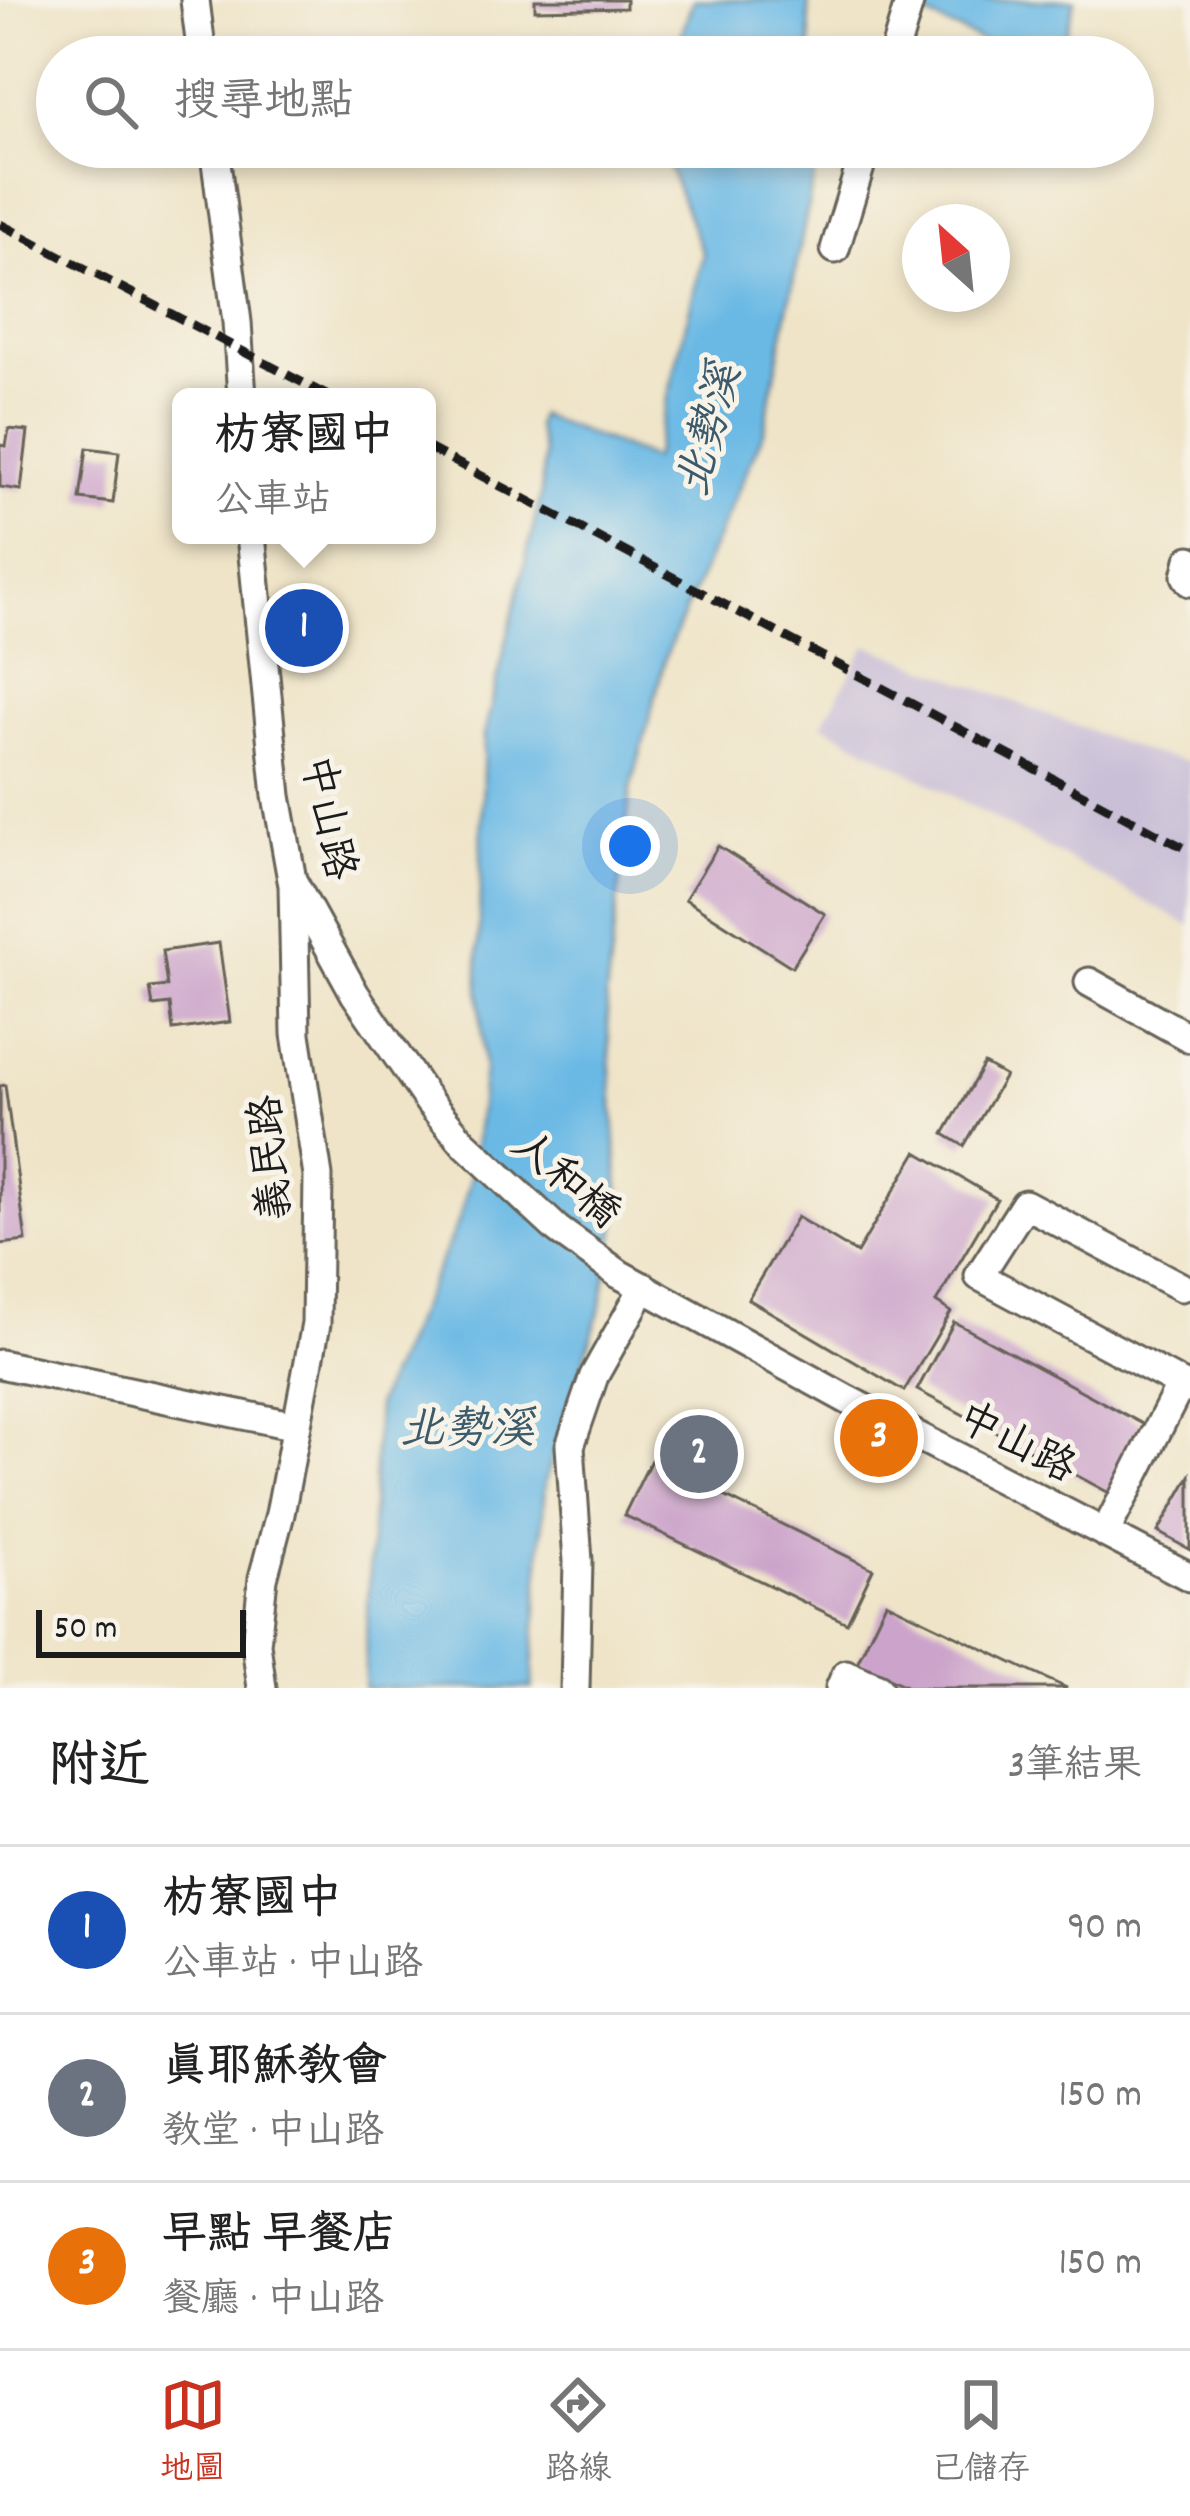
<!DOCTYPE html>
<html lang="zh-TW">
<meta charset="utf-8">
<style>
body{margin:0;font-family:Dekko,"LXGW WenKai TC",sans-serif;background:#f6f6f6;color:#222}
.compass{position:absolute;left:902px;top:204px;width:108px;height:108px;border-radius:50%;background:#fff;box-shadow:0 6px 18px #0003;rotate:333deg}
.scale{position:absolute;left:36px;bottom:30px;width:210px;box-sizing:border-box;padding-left:12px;border:6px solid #1c1c1c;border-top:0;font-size:33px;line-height:42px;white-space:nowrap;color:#1c1c1c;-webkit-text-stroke:9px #f7f3e8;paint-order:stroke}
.you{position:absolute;left:630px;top:846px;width:42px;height:42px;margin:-30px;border:9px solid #fff;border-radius:50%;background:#1a73e8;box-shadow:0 0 0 18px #1a73e833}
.badge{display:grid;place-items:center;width:78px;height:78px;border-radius:50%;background:#c8321e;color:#fff;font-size:39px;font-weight:700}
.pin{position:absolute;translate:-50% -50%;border:6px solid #fff;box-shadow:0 3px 12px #0006}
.popup{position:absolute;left:172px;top:388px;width:264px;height:156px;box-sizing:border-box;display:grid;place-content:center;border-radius:18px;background:#fff;filter:drop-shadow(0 3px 9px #0005);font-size:39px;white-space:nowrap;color:#767676}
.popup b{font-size:45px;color:#222}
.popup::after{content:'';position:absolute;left:50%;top:100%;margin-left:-24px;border:24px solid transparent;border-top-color:#fff}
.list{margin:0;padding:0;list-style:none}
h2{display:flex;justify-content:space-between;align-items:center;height:156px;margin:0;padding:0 48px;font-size:51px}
h2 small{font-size:39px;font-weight:400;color:#767676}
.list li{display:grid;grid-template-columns:78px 1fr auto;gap:36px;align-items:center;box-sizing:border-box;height:168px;padding:0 48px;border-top:3px solid #e0e0e0}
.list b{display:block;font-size:45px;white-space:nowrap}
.list p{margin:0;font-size:39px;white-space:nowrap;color:#767676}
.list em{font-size:39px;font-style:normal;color:#767676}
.icon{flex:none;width:66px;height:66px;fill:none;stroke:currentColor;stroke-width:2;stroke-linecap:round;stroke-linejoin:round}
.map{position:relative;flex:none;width:1190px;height:1688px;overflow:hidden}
.search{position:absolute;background:#fff;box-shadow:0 6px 18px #0003;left:36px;right:36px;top:36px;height:132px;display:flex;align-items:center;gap:30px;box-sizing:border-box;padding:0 42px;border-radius:66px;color:#767676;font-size:45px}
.sheet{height:660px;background:#fff}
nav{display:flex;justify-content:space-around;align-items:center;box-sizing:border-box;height:168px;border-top:3px solid #e0e0e0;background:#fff;font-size:33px;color:#767676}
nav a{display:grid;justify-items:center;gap:6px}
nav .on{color:#c8321e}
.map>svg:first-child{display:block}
.industrial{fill:#c9bfd7}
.water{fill:#6ab9e5;stroke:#436a80;stroke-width:3}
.building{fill:#cca4cb}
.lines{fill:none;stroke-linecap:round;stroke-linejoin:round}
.minor-casing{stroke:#666258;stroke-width:33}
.minor{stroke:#fff;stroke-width:27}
.rail{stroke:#1c1c1c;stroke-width:9;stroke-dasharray:18 9;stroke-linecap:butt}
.labels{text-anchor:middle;stroke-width:10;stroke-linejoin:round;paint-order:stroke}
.street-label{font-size:42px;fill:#1c1c1c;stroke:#f7f3e8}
.water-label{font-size:45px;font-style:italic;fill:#3b5b6c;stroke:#f7f3e8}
</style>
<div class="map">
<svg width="1190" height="1688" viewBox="0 0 1190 1688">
<rect width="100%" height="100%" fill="#f7f3e8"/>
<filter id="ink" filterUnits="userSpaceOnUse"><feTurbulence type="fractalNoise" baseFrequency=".00833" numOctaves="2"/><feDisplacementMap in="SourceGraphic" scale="24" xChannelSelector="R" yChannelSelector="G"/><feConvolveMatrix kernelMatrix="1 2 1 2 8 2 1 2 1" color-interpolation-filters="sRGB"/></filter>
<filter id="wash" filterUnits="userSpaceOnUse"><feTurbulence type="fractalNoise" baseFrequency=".004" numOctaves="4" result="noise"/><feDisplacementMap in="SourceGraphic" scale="48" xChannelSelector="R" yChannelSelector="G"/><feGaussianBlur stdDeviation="2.7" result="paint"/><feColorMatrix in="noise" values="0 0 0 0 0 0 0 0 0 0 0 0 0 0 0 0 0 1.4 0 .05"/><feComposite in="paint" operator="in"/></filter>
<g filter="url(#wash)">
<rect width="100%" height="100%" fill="#efe4c8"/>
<!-- industrial -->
<polygon class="industrial" points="867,645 1145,752 1190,762 1190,926 822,724"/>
<!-- water -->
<g class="water">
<polygon points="693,0 808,0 811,57 674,57"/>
<polygon points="926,0 1075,0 1060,57 1016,57 923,14"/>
<polygon points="661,147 816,147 817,160 764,431 666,655 631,789 606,996 620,1204 600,1310 545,1481 532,1688 364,1688 377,1403 459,1220 472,1173 484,1070 478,970 484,736 541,495 544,454 536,425 539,415 653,459 703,254"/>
</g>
<g id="blocks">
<!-- building -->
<g class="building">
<polygon points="535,0 626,0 626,8 535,10"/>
<polygon points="9,429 28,431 21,490 0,487 0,445 6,446"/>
<polygon points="87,448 119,452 113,503 80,499"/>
<polygon points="718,846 825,914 792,967 685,899"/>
<polygon points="219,943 230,1022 173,1030 170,1004 153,1006 150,988 167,986 162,951"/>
<polygon points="984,1064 1005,1076 964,1146 944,1134"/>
<polygon points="5,1085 26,1241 0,1244 0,1086"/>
<polygon points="917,1152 997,1199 936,1302 951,1312 904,1391 748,1299 797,1217 857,1253"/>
<polygon points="954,1322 1152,1429 1115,1496 917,1390"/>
<polygon points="651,1460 873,1569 847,1623 624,1515"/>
<polygon points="1190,1476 1190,1550 1158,1532"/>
<polygon points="886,1602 1025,1669 1067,1688 910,1688 874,1671 857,1663"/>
</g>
</g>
</g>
<g filter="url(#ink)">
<use href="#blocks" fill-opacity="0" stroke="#666258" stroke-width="3"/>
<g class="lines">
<defs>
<g id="minor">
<polyline points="195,0 202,57"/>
<polyline points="893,57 910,0"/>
<polyline points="214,147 237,322 242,397"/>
<polyline points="835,249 866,147"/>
<polyline points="251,535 277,796 292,880 355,994 429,1102 463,1142 558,1230 619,1274 848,1400 1190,1577"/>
<polyline points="1190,560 1186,576 1190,582"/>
<polyline points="1089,982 1190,1038"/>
<polyline points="1181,1287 1025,1204 979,1276 1190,1389"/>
<polyline points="0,1364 296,1426"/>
<polyline points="1105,1533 1181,1384"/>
<polyline points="262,1688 256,1644 263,1578 280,1514 316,1324 318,1176 296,1034 293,884"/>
<polyline points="575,1688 578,1561 570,1446 594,1376 644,1287"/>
<polyline points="840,1688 846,1674 878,1688"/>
</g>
</defs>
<!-- minor casing -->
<use href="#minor" class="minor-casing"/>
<!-- minor -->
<use href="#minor" class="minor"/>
<!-- rail -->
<g class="rail">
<polyline points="0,224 330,397"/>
<polyline points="427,447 1190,851"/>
</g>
</g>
</g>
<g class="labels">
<!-- street labels -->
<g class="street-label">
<text transform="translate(331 817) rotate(78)" y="15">中山路</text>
<text transform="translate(268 1158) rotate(-95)" y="15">義民路</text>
<text transform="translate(568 1177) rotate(40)" y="15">人和橋</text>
<text transform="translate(1018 1440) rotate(27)" y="15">中山路</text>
</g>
<!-- water labels -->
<g class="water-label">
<text transform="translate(706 429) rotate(-75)" y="16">北勢溪</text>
<text x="467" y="1442">北勢溪</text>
</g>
</g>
</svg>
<svg class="compass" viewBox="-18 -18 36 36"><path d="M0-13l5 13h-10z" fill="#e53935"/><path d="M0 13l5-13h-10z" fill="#767676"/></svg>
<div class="scale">50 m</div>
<div class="you"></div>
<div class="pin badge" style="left:304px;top:628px;background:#1a4fb4">1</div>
<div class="popup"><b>枋寮國中</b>公車站</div>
<div class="pin badge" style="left:699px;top:1454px;background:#6b7280">2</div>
<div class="pin badge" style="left:879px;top:1438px;background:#e8710a">3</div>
<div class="search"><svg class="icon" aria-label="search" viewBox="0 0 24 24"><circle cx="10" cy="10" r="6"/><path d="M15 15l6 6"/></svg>搜尋地點</div>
</div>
<section class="sheet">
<h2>附近<small>3筆結果</small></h2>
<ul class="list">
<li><span class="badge" style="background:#1a4fb4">1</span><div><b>枋寮國中</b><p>公車站 · 中山路</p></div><em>90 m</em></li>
<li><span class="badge" style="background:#6b7280">2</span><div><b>真耶穌教會</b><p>教堂 · 中山路</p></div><em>150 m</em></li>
<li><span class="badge" style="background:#e8710a">3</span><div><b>早點 早餐店</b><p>餐廳 · 中山路</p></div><em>150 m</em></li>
</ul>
</section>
<nav>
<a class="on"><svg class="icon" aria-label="map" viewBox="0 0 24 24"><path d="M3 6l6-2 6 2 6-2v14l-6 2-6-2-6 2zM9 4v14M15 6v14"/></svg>地圖</a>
<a><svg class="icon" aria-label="directions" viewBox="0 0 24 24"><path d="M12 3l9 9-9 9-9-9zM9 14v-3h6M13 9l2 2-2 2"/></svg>路線</a>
<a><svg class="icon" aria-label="saved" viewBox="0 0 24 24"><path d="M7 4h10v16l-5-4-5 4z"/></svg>已儲存</a>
</nav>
